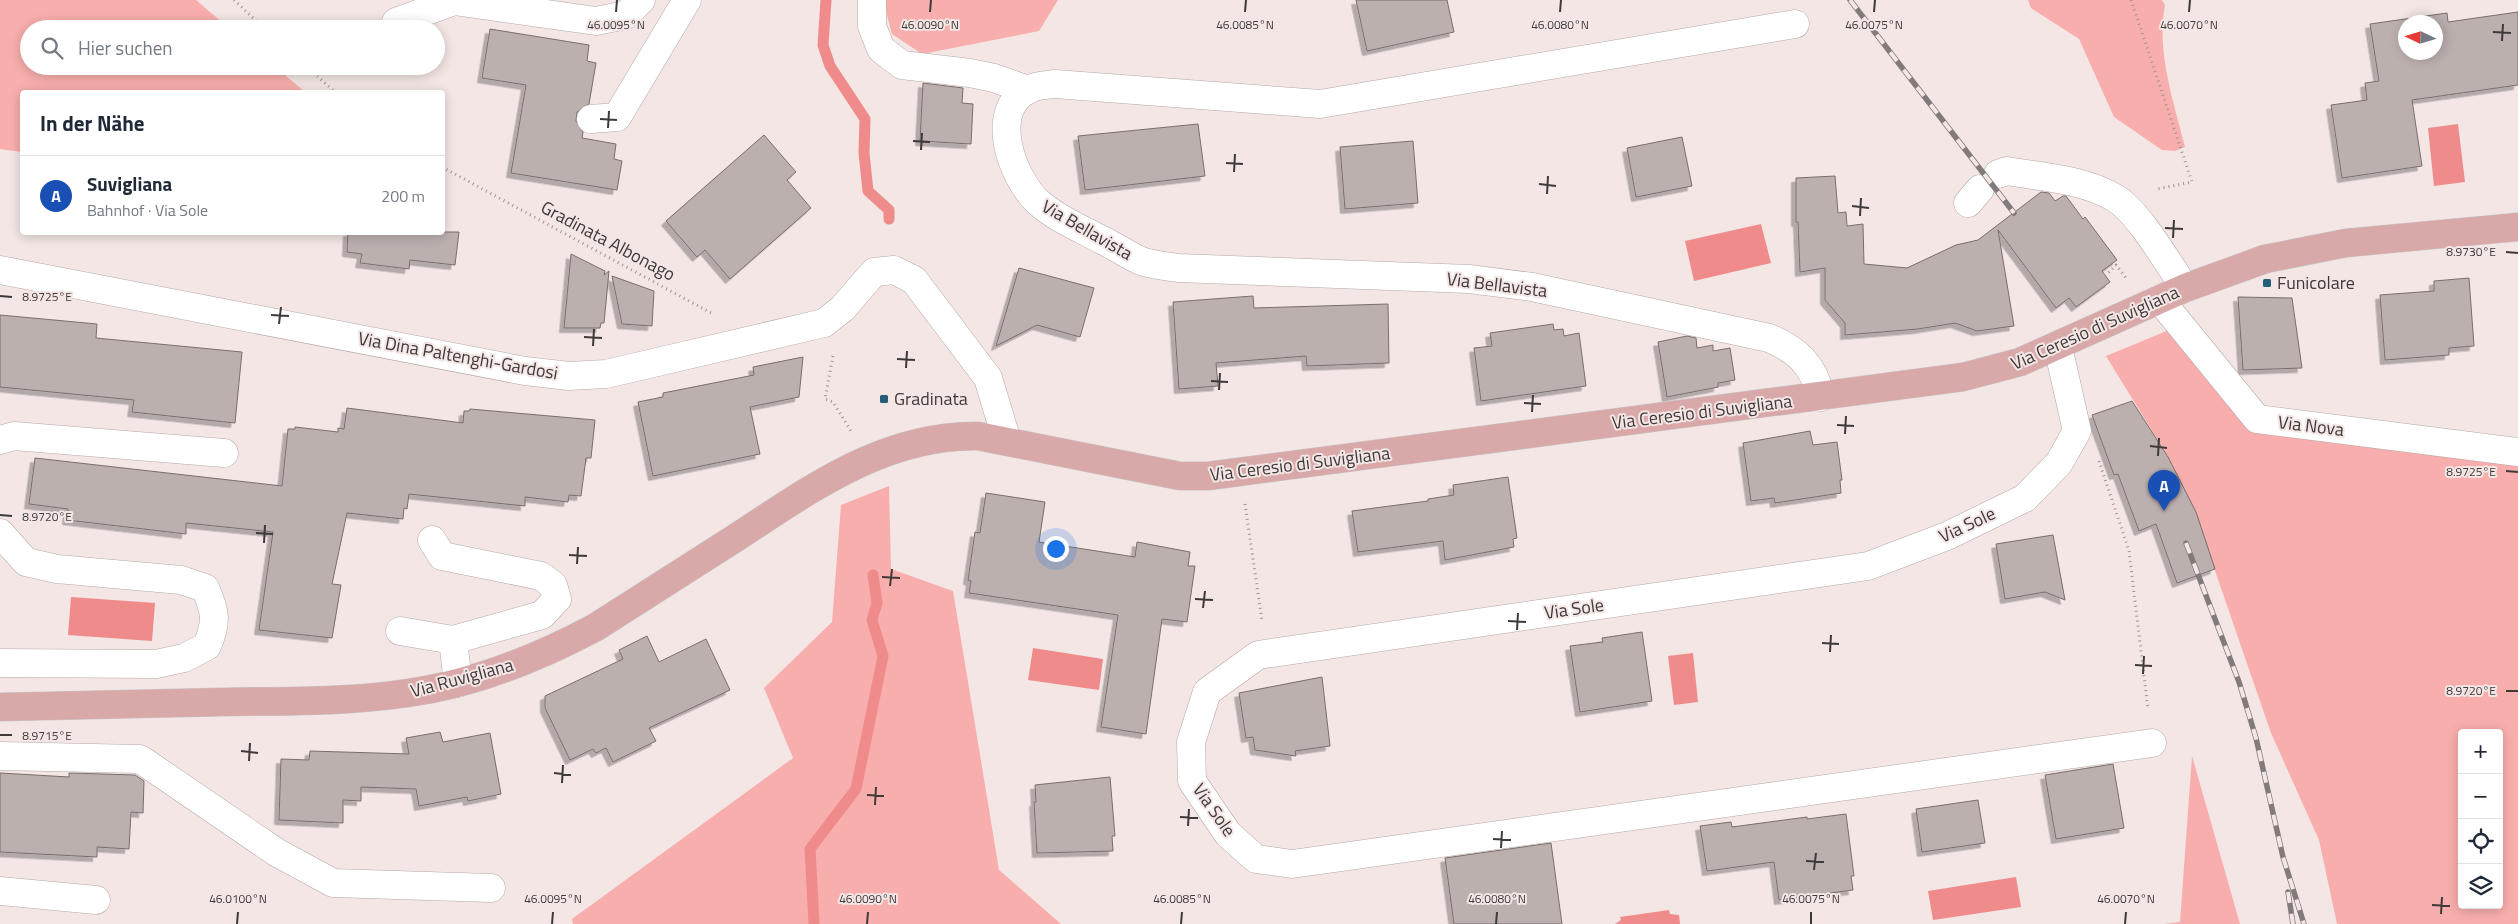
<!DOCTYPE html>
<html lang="de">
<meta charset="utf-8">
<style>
body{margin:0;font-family:"Titillium Web",sans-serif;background:#f6f6f7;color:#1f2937}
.controls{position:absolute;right:15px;bottom:15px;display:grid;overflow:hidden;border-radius:5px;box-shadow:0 2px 12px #0003}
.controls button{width:45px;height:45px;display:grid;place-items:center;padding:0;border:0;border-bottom:1px solid #e0e1e3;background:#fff;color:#1f2937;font:25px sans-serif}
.compass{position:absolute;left:2398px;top:15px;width:45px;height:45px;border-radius:50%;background:#fff;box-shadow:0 2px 12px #0003;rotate:274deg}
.you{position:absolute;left:1055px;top:548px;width:18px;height:18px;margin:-12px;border:4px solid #fff;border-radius:50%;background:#1a73e8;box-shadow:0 0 0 8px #1a73e833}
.badge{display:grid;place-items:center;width:32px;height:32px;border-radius:50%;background:#255e78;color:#fff;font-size:16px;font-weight:700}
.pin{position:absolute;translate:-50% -41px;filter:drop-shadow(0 1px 2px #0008)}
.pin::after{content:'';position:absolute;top:26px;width:18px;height:15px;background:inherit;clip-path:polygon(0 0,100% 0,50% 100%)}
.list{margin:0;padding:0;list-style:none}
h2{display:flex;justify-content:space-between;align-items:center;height:65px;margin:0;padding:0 20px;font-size:21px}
h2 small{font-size:16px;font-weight:400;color:#747a83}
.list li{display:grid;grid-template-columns:32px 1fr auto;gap:15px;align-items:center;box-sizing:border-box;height:80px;padding:0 20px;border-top:1px solid #e0e1e3}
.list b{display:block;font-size:19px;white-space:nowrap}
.list p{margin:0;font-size:16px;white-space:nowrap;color:#747a83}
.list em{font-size:16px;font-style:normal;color:#747a83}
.icon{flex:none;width:28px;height:28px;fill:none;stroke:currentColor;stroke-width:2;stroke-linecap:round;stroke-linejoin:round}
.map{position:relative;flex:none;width:2518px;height:924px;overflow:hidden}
.search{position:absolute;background:#fff;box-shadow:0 2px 12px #0003;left:20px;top:20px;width:425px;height:55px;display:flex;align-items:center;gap:12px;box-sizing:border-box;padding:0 18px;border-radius:28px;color:#747a83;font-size:19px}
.panel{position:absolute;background:#fff;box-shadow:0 2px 12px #0003;left:20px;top:90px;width:425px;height:145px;border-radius:5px}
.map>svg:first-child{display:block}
.green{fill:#f8aeac;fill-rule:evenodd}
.water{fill:#ef8c8b}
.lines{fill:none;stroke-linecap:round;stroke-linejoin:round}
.stream{stroke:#ef8c8b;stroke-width:11}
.building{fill:#bcb0af;stroke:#796e6d;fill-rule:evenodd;filter:url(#shadow)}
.minor-casing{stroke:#b5a9a9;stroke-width:29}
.major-casing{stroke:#c9c8c8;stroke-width:29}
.path{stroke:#9d9493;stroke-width:3;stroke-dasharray:1 4;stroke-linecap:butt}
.minor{stroke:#fff;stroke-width:28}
.major{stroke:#d9a8a8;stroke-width:28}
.rail-casing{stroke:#837b7a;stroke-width:5.5}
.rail{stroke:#f3e6e5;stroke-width:4;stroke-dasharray:11;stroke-linecap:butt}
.ticks{fill:none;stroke:#3e3a39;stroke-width:2}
.poi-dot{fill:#255e78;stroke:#f3e6e5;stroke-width:2}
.labels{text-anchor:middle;stroke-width:4;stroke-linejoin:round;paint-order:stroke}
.street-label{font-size:18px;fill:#3e3a39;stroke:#f3e6e5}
.poi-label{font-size:18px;fill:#3e3a39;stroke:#f3e6e5;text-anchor:start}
.ticks-label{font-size:12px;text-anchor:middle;fill:#3e3a39;stroke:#f3e6e5;stroke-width:4;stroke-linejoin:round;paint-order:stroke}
</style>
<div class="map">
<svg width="2518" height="924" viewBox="0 0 2518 924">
<defs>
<filter id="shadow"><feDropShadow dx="-4.5" dy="4.5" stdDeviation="0" flood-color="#0004"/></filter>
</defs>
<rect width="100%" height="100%" fill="#f3e6e5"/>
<!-- green -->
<g class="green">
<polygon points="0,0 196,0 230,29 29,29 29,66 274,66 305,92 22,92 22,152 0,149"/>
<polygon points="883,0 1058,0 1039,31 922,54 892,34"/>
<path d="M2028,0H2162L2165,5C2156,52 2174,102 2185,147L2175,151L2162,150L2114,117L2079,39L2031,8Z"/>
<path d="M2169,330L2257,419L2518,452V924H2337L2319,840L2271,733L2194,510L2168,457L2106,356ZM2462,733H2499V905H2462Z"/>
<polygon points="889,486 891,569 953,591 999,870 1061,924 573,924 572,919 793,758 764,688 832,622 841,505"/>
<polygon points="2192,756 2240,924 2164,924 2180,922"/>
</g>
<!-- water -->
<g class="water">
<polygon points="2458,124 2465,182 2434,186 2428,128"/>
<polygon points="1761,224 1771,263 1694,281 1685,241"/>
<polygon points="71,597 155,603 152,641 68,635"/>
<polygon points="1033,648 1103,659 1099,690 1028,680"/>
<polygon points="1693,653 1698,702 1674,705 1668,656"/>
<polygon points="2016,877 2021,907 1933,920 1928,891"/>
<polygon points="1669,910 1670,914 1679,915 1680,924 1615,924 1621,920 1620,917"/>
</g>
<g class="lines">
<!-- stream -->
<g class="stream">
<polyline points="826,0 823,45 830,66 865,119 864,153 868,191 889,210 889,219"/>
<polyline points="814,924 810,849 856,789 883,656 872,620 877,603 873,575"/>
</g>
</g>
<!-- building -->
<g class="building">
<polygon points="1356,0 1447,0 1454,32 1367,51"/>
<path d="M2518,12V85L2412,100L2422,166L2342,178L2331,105L2367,100L2365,83L2379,81L2370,24L2447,13L2448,22ZM2406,22H2436V52H2406Z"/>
<polygon points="490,29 589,45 587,61 596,63 589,104 577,112 576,121 583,132 582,138 616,144 614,159 622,161 617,190 511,173 526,85 482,78"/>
<polygon points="923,83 963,88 962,103 973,104 971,144 920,141"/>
<polygon points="1198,124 1205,176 1085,190 1078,136"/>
<polygon points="764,135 796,172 787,180 811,208 730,279 705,250 697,257 666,221"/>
<polygon points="1682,137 1692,186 1636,197 1627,148"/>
<polygon points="1413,141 1418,203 1345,209 1340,147"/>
<polygon points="1835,176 1838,213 1846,212 1847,226 1863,224 1864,264 1907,268 1956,245 1978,240 2041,192 2049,193 2055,201 2063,196 2066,196 2083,219 2085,217 2117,260 2102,271 2110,282 2076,307 2069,298 2056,308 1998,230 2014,326 1977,331 1955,323 1918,329 1845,335 1845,323 1825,300 1825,268 1800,272 1798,222 1796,222 1796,178"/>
<polygon points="348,232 459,232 455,265 410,260 409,269 360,263 362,254 347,252"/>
<polygon points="571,254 605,271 604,275 609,271 604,323 601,323 600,328 564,328"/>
<polygon points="1019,268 1094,288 1080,337 1037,325 996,346"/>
<polygon points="612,276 654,291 652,326 622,324"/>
<polygon points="2469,278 2474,346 2449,348 2449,355 2385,360 2380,295 2434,291 2434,281"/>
<polygon points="1253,296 1254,308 1388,304 1389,363 1307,366 1306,356 1216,363 1218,386 1179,389 1173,302"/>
<polygon points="2238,297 2292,298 2302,368 2243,370"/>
<polygon points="0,315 97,324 96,338 242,352 235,423 132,412 134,400 0,387"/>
<polygon points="1553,324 1554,330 1563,329 1564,336 1579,333 1586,386 1481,401 1474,348 1492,346 1490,333"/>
<polygon points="1687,336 1696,338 1697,348 1713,345 1713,351 1730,348 1735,380 1718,383 1718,387 1667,397 1658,342"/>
<polygon points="803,357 799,397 750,407 760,454 653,476 638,402 663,397 663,393 754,375 753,367"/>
<polygon points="2132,401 2168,457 2196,512 2215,569 2177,583 2156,524 2139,531 2118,474 2114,475 2092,415"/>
<polygon points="347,408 463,423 464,411 469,411 470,409 595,420 591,458 586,458 581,496 569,495 568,502 525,497 525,506 409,494 407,509 404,508 403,519 347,513 332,584 341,585 332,638 259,630 273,532 186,523 186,534 67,520 68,509 29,504 35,458 282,486 288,429 295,429 295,427 338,432 338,428 344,429"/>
<polygon points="1810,431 1813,445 1837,442 1842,480 1840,480 1841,493 1775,503 1774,498 1751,501 1743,443"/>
<polygon points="1508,477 1517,538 1513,539 1514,547 1445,560 1443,541 1358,552 1352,511 1428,501 1428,499 1454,495 1453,485"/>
<polygon points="986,493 1045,502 1039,542 1135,557 1137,542 1190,552 1188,566 1195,566 1187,622 1162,619 1146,734 1101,727 1118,615 969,593 971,581 968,580 975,532 980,533"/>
<polygon points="2053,535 2065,600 2045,592 2005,599 1996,544"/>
<polygon points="1642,632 1652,701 1580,712 1570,646 1603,642 1602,638"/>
<polygon points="647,636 659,662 706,639 730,690 649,728 656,741 613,762 606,748 596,753 593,749 570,760 545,708 545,696 623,659 619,650"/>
<polygon points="1322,677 1330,746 1295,751 1296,756 1255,750 1253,737 1246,738 1239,693"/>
<polygon points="440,732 443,742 490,733 501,794 468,801 467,797 419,806 416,789 361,787 361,801 343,800 343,823 279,820 281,759 309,760 310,751 409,754 406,738"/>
<polygon points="2113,764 2124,828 2056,839 2045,775"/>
<polygon points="0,773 69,777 69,773 135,775 144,781 143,813 131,812 129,849 97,847 97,857 0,852"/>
<polygon points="1110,777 1115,836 1112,836 1113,851 1037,853 1034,802 1036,802 1035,785"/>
<polygon points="1978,800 1985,843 1922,852 1916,809"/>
<polygon points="1846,814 1854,876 1851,876 1853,890 1779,900 1774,862 1707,871 1700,826 1731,822 1732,827 1807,817 1807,819"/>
<polygon points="1551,843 1562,924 1454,924 1445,858"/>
</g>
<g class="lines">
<defs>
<g id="minor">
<polyline points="872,0 872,26 881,49 902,65 970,73 994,78 1028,90"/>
<polyline points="396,22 454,1 596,21 626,15 641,0"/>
<path d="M1795,24L1320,104L1055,84C1047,85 1037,85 1029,89C987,110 1012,178 1038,202C1057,219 1082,229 1104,241C1116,247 1128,255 1141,261C1153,265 1166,266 1178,268L1469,279L1532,287L1769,338C1798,350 1814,366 1821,397"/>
<polyline points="591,119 617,117 687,0"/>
<path d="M1998,174L2007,171C2041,177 2084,179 2115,198C2139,212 2168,264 2185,288"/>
<polyline points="1968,203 1980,189"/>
<polyline points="0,270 525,371 569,376 606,374 824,323 843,308 874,272 894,270 914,280 988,378 1007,441"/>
<polyline points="2160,300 2257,419 2518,452"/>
<polyline points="2058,347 2077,431 2059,463 2025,498 1947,536 1868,566 1258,655 1207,692 1191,742 1192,781 1228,834 1256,859 1292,864 2152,743"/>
<polyline points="0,440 14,436 224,453"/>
<path d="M0,533L26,562L57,569L181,580L205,588C216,612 217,622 207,646L184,658L156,664L0,663"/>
<polyline points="432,540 442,556 541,576 553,585 557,599 542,615 453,640 458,683"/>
<polyline points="400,631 453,640"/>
<polyline points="0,756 140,759 276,852 333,883 491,888"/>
<polyline points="0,891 96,900"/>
</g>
<path id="major" d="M0,707C74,705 149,704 223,702C285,701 347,702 408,693C474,684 538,658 596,627C643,597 690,567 737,537C812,488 884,435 978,436L1180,476H1208L1963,377L2020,362L2185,288L2265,259L2346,243L2518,227"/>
</defs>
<!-- minor casing -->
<use href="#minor" class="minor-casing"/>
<!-- major casing -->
<use href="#major" class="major-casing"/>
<!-- path -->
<g class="path">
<polyline points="234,0 265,29"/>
<polyline points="2131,0 2192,182 2157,189"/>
<polyline points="306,66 335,92"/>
<polyline points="442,167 713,314"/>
<polyline points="2105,276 2116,265 2126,278"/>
<polyline points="833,356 825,399 833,402 851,431"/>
<polyline points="2099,461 2129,551 2148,709"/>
<polyline points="1245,504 1262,621"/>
</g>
<!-- minor -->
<use href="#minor" class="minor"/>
<!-- major -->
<use href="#major" class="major"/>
<defs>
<g id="rail">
<polyline points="1850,0 2014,213"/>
<polyline points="2186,543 2239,682 2256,738 2283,857 2304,924"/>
<polyline points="2288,892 2293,924"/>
</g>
</defs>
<!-- rail casing -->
<use href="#rail" class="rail-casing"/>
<!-- rail -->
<use href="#rail" class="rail"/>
</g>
<!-- ticks -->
<path class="ticks" d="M616,12L617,0M930,12L931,0M1245,12L1246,0M1560,12L1561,0M1874,12L1875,0M2189,12L2190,0M2493,32L2511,33M2502,41L2503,24M600,119L617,120M608,128L609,111M913,141L930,142M921,150L922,133M1226,163L1243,164M1234,172L1235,154M1539,184L1556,186M1547,194L1548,176M1852,206L1869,208M1860,216L1861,198M2165,228L2183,229M2173,238L2174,220M2506,252L2518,253M0,296L12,297M271,315L289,316M279,324L281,307M584,337L602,338M593,346L594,329M897,359L915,360M906,368L907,351M1211,381L1228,382M1219,390L1220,373M1524,403L1541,404M1532,412L1533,395M1837,425L1854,426M1845,434L1846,416M2150,446L2167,448M2158,456L2159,438M2506,471L2518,472M0,515L12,516M256,533L273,534M264,543L265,525M569,555L587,556M577,564L578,547M882,577L900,578M890,586L892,569M1195,599L1213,600M1203,608L1205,591M1508,621L1526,622M1517,630L1518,613M1822,643L1839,644M1830,652L1831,635M2135,665L2152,666M2143,674L2144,656M2506,691H2518M0,735H12M241,751L258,753M249,761L250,743M554,773L571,775M562,783L563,765M867,795L884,796M875,805L876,787M1180,817L1198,818M1188,826L1189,809M1493,839L1511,840M1501,848L1502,831M1806,861L1824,862M1814,870L1816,853M2432,905L2450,906M2441,914L2442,897M237,924L238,912M552,924L553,912M867,924L868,912M1181,924L1182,912M1496,924L1497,912M1811,924V912M2125,924L2126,912"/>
<!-- markers -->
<g class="poi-dot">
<rect x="2262" y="278" width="10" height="10" rx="2.5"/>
<rect x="879" y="394" width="10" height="10" rx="2.5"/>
</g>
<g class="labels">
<!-- street labels -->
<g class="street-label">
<text transform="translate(1087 230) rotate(30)" y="6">Via Bellavista</text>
<text transform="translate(608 241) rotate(28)" y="6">Gradinata Albonago</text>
<text transform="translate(1497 285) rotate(7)" y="6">Via Bellavista</text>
<text transform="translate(2095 328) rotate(-24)" y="6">Via Ceresio di Suvigliana</text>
<text transform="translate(458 356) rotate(10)" y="6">Via Dina Paltenghi-Gardosi</text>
<text transform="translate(1702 412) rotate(-7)" y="6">Via Ceresio di Suvigliana</text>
<text transform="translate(2311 426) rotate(7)" y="6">Via Nova</text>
<text transform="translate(1300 464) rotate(-7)" y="6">Via Ceresio di Suvigliana</text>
<text transform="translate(1967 525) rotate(-25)" y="6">Via Sole</text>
<text transform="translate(1574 609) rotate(-8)" y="6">Via Sole</text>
<text transform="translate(462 678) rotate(-15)" y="6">Via Ruvigliana</text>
<text transform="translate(1214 810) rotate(55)" y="6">Via Sole</text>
</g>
<!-- poi labels -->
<g class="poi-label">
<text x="2277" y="289">Funicolare</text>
<text x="894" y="405">Gradinata</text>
</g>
</g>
<g class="ticks-label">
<text x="616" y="29">46.0095°N</text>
<text x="930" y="29">46.0090°N</text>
<text x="1245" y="29">46.0085°N</text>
<text x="1560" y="29">46.0080°N</text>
<text x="1874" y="29">46.0075°N</text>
<text x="2189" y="29">46.0070°N</text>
<text x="2471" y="256">8.9730°E</text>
<text x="47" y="301">8.9725°E</text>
<text x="2471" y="476">8.9725°E</text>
<text x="47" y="521">8.9720°E</text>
<text x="2471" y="695">8.9720°E</text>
<text x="47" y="740">8.9715°E</text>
<text x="238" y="903">46.0100°N</text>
<text x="553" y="903">46.0095°N</text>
<text x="868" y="903">46.0090°N</text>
<text x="1182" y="903">46.0085°N</text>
<text x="1497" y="903">46.0080°N</text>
<text x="1811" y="903">46.0075°N</text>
<text x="2126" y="903">46.0070°N</text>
</g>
</svg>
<div class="controls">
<button>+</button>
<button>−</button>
<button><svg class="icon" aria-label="locate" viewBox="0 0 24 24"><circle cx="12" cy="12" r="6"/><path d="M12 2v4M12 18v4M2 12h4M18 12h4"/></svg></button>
<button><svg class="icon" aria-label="layers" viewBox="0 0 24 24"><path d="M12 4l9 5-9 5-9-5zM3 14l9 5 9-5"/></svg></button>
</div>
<svg class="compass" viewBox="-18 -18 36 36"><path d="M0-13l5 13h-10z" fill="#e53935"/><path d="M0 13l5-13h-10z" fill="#747a83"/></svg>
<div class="you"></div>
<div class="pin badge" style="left:2164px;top:511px;background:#1a4fb4">A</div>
<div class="search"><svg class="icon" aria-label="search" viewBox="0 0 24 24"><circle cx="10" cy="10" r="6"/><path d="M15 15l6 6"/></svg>Hier suchen</div>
<section class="panel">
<h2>In der Nähe<small></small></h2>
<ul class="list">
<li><span class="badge" style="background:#1a4fb4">A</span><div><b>Suvigliana</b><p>Bahnhof · Via Sole</p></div><em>200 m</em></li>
</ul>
</section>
</div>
